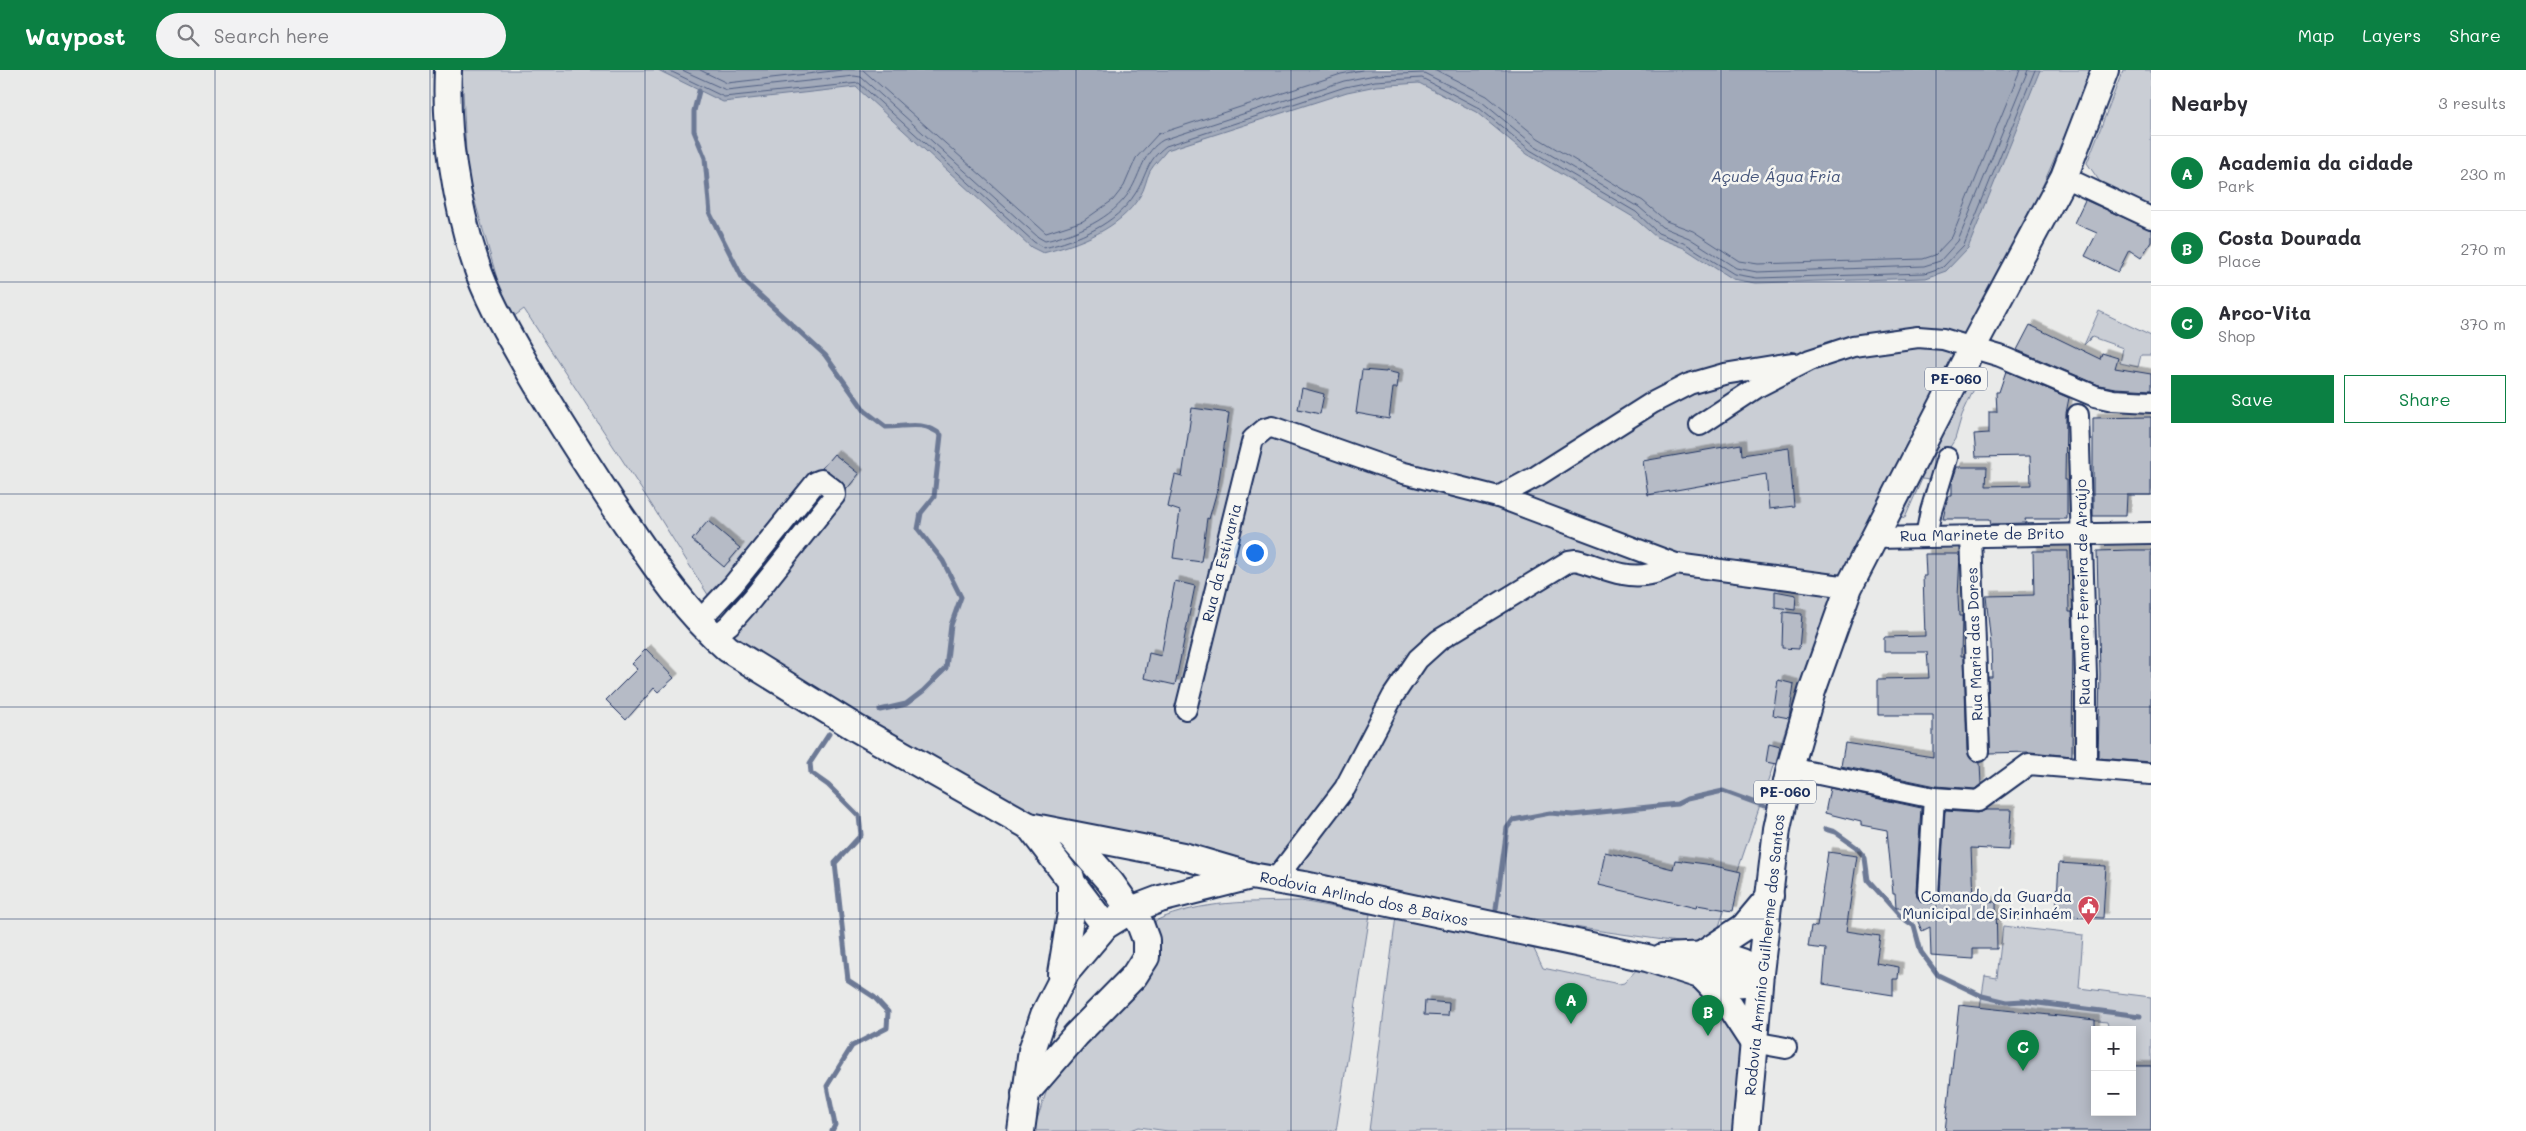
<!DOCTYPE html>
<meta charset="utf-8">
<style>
body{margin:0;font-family:Mali,sans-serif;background:#f2f2f3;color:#2b2b33}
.controls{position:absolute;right:15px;bottom:15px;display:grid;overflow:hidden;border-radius:0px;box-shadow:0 2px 12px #0003}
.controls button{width:45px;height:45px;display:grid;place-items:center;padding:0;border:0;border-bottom:1px solid #e1e1e2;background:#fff;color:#2b2b33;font:25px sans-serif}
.you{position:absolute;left:1254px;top:482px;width:18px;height:18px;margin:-12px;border:4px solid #fff;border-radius:50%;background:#1a73e8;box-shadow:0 0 0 8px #1a73e833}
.badge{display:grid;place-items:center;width:32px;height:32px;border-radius:50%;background:#0b8043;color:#fff;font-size:16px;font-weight:700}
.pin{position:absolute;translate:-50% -41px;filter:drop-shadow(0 1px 2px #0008)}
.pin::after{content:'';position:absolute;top:26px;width:18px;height:15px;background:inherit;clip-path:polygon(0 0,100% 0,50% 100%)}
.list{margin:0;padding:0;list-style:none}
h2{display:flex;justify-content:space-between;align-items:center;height:65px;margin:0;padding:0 20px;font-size:21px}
h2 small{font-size:16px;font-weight:400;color:#7c7c81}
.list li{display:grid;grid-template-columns:32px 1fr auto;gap:15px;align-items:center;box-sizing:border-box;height:75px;padding:0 20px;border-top:1px solid #e1e1e2}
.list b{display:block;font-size:19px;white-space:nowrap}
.list p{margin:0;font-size:16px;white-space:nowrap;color:#7c7c81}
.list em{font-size:16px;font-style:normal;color:#7c7c81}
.actions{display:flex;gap:10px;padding:15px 20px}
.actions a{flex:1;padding:11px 0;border:1px solid #0b8043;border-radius:0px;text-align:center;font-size:18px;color:#0b8043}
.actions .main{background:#0b8043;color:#fff}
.icon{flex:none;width:28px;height:28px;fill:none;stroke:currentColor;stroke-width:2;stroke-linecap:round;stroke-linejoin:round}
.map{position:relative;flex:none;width:2151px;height:1061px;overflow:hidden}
header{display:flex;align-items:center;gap:30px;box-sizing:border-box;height:70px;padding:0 25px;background:#0b8043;color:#fff}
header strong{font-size:24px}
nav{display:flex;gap:28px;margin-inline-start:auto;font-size:18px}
.search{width:350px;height:45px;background:#f2f2f3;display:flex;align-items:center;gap:12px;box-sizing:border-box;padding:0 18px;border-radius:28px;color:#7c7c81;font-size:19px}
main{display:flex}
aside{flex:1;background:#fff}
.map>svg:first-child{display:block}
.green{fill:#caced5;stroke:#727e9a}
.water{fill:#a2aaba;stroke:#6c7995}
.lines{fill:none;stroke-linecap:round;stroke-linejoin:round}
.shore{stroke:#516083;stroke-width:1}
.stream{stroke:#6c7995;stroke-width:5}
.building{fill:#b6bbc6;stroke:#1b2f5e;filter:url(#shadow)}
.minor-casing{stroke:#1b2f5e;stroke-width:24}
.major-casing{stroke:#1b2f5e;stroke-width:30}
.minor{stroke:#f6f6f2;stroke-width:20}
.major{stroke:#f6f6f2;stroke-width:26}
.grid{fill:none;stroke:#1b2f5e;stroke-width:1;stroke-opacity:0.55}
.labels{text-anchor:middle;stroke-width:5;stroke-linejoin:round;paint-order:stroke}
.shield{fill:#f6f6f2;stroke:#5d6b8a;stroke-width:1}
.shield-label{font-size:14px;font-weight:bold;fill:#1b2f5e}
.street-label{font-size:15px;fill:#1b2f5e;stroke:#f6f6f2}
.poi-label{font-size:15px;fill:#1b2f5e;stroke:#f6f6f2;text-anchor:end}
.water-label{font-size:16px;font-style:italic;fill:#44547a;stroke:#f6f6f2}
</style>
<header>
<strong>Waypost</strong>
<div class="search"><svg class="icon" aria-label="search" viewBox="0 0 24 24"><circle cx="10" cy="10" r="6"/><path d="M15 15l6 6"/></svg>Search here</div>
<nav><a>Map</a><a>Layers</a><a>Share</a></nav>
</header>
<main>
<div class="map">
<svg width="2151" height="1061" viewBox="0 0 2151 1061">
<defs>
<filter id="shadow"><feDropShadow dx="4.5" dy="-4.5" stdDeviation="0" flood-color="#0004"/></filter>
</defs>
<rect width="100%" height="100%" fill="#e9eae9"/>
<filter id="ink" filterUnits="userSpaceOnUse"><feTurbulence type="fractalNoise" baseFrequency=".02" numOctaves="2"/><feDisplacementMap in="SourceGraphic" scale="10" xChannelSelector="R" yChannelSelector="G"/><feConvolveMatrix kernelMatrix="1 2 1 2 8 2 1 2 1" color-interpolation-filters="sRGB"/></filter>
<g filter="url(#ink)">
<!-- green -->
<g class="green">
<polygon points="462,0 2093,0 1972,278 1789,649 1712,877 1379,829 1016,738 878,662 737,571 651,434 524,239 509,250 467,104"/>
<polygon points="2123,0 2151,0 2151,140 2107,122 2087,93"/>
<polygon points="2099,241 2151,266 2151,285 2141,285 2138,297 2120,293 2123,278 2092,267 2084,275"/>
<polygon points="1979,294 1980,306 1962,345 1955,369 1930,410 1922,409 1905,448 1899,446 1937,368"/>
<path d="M1301,831L1370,844L1336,1061H1168L1139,1057L1129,1061H1033L1049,1014L1158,876L1155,851C1201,830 1252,832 1301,831Z"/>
<polygon points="1396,846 1530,871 1543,898 1619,914 1624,913 1643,893 1696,912 1737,961 1742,984 1742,1061 1369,1061"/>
<polygon points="2003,856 2083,865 2079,918 2151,927 2151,996 2132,996 2132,960 2109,960 2107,952 1980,938 1985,906 1997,908"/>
</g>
<!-- water -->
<path class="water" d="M658,0H2040L1968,178L1946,201L1926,208L1756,213L1732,209L1684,178L1656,167L1633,147L1527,84L1476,42L1419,13L1376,16L1347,22L1167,80C1162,87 1154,94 1150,101C1146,109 1145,119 1140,126C1120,159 1079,174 1043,183L1031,177L856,17L723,32Z"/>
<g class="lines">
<!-- shore -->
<g class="shore">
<path d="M668,0L724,27L859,13L1034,172L1044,178C1078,170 1116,154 1135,124C1147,106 1145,92 1166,76L1345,17L1375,11L1422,8L1479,38L1530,80L1636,142L1658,163L1686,174L1734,204L1757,208L1925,203L1943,197L1964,175L2035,0"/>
<path d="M682,0L726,20L854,6L861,7L1038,167L1045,171C1076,164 1112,149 1130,121C1141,103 1143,82 1163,70L1344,11L1375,5L1424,3L1482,32L1534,75L1639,137L1662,157L1689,168L1736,198L1757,202L1924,196L1940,191L1958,171L2028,0"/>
<polyline points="700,0 727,13 842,0"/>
<polyline points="863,0 1046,163 1083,151 1113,130 1124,116 1136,88 1158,64 1341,4 1362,0"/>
<polyline points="1436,0 1487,26 1538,68 1643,131 1666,151 1693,161 1739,191 1758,194 1923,189 1935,185 1952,167 2020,0"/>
</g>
<!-- stream -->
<g class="stream">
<path d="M699,21L694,41V61L705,88L710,144L744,211L825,285L865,341L886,357C907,357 923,350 941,365L934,427L921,443L918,459L943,491L961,527L951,555L946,598L923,621L906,634L880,640"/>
<polyline points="829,664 810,693 811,703 828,715 859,746 861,765 835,793 848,910 874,927 888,942 887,958 852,976 827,1016 835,1055 832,1061"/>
<polyline points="1825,759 1835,762 1856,777 1865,788 1868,810 1900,846 1914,856 1921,882 1938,905 1982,926 2007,932 2023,931 2140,946"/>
<polyline points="1496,839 1507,758 1513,750 1550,743 1573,745 1677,734 1687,729 1723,721 1764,736"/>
</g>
</g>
<!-- building -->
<g class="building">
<polygon points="2085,130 2151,160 2151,172 2141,188 2129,180 2118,202 2085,186 2097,163 2074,153"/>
<polygon points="2030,255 2100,289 2102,283 2118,288 2115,298 2151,304 2151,320 2115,318 2099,315 2017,280"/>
<polygon points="1362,300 1386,302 1386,301 1399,304 1397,318 1393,318 1389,349 1356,343"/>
<polygon points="2006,301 2069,328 2066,343 2065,410 2067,410 2067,449 2025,449 2026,453 1991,454 1990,449 1943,449 1948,426 1952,426 1952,412 1957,397 1987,397 1986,416 2031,415 2030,386 1976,387 1974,364 1989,363 1989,342 1997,342 1996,322 1999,322"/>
<polygon points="1302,318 1324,324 1320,344 1298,339"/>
<polygon points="1192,338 1229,343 1218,417 1209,449 1207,448 1201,492 1173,488 1180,441 1168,437 1175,405 1182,407"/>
<polygon points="2151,347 2151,425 2127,425 2126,446 2093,446 2093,348"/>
<polygon points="1741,374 1742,385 1789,378 1794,436 1769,439 1766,404 1648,425 1643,391"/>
<polygon points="834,384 859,404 846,420 841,411 822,398"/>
<polygon points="708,451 740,478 724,497 692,470"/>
<polygon points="2130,480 2151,480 2151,692 2098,688 2100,604 2097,481"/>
<polygon points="2033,481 2068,481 2069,542 2072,542 2073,567 2072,686 2030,682 1990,683 1988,607 1992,607 1991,575 1986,526 2034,525"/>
<polygon points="1925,484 1960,484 1958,527 1959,546 1962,546 1961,586 1964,586 1967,681 1973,691 1980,693 1981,714 1975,719 1936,716 1841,696 1845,673 1933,687 1933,645 1878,645 1878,609 1929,608 1927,582 1884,582 1884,567 1925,566 1923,506 1926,506"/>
<polygon points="1175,511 1195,516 1175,615 1144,608 1149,583 1161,586"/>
<polygon points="1775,521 1796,525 1795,540 1775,537"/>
<polygon points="1783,542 1802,544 1799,579 1782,578"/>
<polygon points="646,579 674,608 658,622 654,618 626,650 606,630 637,599 631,594"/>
<polygon points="1778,610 1794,614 1789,648 1773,645"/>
<polygon points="1769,674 1780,677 1776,694 1766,692"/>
<polygon points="1830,718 1921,738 1916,821 1918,828 1927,834 1934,832 1940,823 1945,741 1977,743 1986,740 2011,740 2008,780 1971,778 1973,830 1996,832 1997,879 1973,879 1973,889 1931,886 1930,857 1922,861 1912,838 1896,838 1895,824 1893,824 1887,760 1861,755 1861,752 1825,743"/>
<polygon points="1605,782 1673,799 1675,790 1706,794 1741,802 1733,841 1697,835 1696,838 1599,815"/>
<polygon points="1828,782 1857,786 1846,861 1880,866 1876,893 1899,897 1898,909 1893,909 1893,925 1823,914 1826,879 1808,877 1811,856 1817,857"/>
<polygon points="2059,793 2106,796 2103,848 2056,845"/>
<polygon points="1425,931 1449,933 1448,946 1424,945"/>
<polygon points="1959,935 2095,950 2095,1042 2132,1042 2132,996 2151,996 2151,1061 1945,1061"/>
</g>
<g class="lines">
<defs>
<g id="minor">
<polyline points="2064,107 2151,148"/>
<polyline points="2078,345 2086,605 2086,698"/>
<polyline points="1700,355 1759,316 1810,290 1853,276 1918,267 1943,269 2000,286 2095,326 2113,330 2151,332"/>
<polyline points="1498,427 1537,406 1652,333 1689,314 1724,304 1792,293"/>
<polyline points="1926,466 1931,441 1947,388"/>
<polyline points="1971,466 1979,681"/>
<polyline points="1874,468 2151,463"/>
<polyline points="699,551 733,515 816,412 821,410 834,420 835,425 752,529 729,555 714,567"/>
<polyline points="1186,639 1253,369 1265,359 1272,357 1400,402 1498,427 1676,494 1849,517"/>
<polyline points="1790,698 1934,728 1978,731 2029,694 2151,704"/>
<path d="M1275,810L1345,718L1393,626L1418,589L1439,570L1569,491L1576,490C1600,496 1624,510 1650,504C1659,503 1668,497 1676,494"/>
<polyline points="1928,822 1934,728"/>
<polyline points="1753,972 1786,978"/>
</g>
<g id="major">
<path d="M448,0C445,63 456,134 476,194C486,225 503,255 519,283C548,335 580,384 613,434C648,485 681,538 728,579L856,658L1029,756L1183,786L1251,806"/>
<polyline points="1029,756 1105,856"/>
<polyline points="1700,886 1744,857 1770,826"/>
<path d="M1663,887C1699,886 1729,879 1760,903"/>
<polyline points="1061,904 1071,843 1071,808"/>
<polyline points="1703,907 1727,932 1753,972"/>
<polyline points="1025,1024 1076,965 1134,906 1146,887 1146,870 1140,854 1111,813 1070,766"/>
<polyline points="1021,1061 1032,980 1044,945 1066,902 1105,856 1131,840 1160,829 1251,806 1304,815 1647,888 1728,914 1744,913 1760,903"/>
<polyline points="1746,1061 1760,903 1777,759 1790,698 1812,621 1849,517 1972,278 2064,107 2105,0"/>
</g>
</defs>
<!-- minor casing -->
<use href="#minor" class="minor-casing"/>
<!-- major casing -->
<use href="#major" class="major-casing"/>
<!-- minor -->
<use href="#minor" class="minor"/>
<!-- major -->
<use href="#major" class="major"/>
</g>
</g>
<!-- grid -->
<path class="grid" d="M215,0V1061M430,0V1061M645,0V1061M860,0V1061M1076,0V1061M1291,0V1061M1506,0V1061M1721,0V1061M1936,0V1061M0,212H2151M0,424H2151M0,637H2151M0,849H2151"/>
<!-- icons -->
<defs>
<symbol id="civic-pin" viewBox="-11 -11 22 30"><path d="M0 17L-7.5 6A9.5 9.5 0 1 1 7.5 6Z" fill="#d1495b" stroke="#f6f6f2"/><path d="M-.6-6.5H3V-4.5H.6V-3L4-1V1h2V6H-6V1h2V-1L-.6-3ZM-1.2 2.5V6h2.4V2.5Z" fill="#fff"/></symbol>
</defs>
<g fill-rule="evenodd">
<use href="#civic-pin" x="2076" y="824" width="25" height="34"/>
</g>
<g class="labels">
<!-- shield labels -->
<g class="shield">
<rect x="1925" y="297.5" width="62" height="23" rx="4"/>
<rect x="1754" y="710.5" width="62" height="23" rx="4"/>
</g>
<g class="shield-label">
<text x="1956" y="314">PE-060</text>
<text x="1785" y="727">PE-060</text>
</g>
<!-- street labels -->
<g class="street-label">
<text transform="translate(1982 465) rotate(-1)" y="5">Rua Marinete de Brito</text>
<text transform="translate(1222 493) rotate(-76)" y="5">Rua da Estivaria</text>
<text transform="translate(2083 522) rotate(-91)" y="5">Rua Amaro Ferreira de Araújo</text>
<text transform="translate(1975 574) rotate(-92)" y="5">Rua Maria das Dores</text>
<text transform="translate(1364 829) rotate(12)" y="5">Rodovia Arlindo dos 8 Baixos</text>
<text transform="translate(1765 885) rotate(-84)" y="5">Rodovia Armínio Guilherme dos Santos</text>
</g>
<!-- poi labels -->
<g class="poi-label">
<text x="2072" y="832">Comando da Guarda<tspan x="2072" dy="17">Municipal de Sirinhaém</tspan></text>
</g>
<!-- water labels -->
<g class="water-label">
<text x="1776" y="112">Açude Água Fria</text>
</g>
</g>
</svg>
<div class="controls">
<button>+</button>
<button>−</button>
</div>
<div class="you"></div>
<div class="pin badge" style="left:1571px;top:954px">A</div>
<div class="pin badge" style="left:1708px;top:966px">B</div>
<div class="pin badge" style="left:2023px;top:1001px">C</div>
</div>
<aside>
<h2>Nearby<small>3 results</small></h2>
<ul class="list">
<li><span class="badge">A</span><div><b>Academia da cidade</b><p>Park</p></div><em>230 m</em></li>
<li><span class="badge">B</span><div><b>Costa Dourada</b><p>Place</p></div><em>270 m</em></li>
<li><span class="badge">C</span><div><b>Arco-Vita</b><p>Shop</p></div><em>370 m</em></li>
</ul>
<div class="actions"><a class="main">Save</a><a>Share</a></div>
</aside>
</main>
